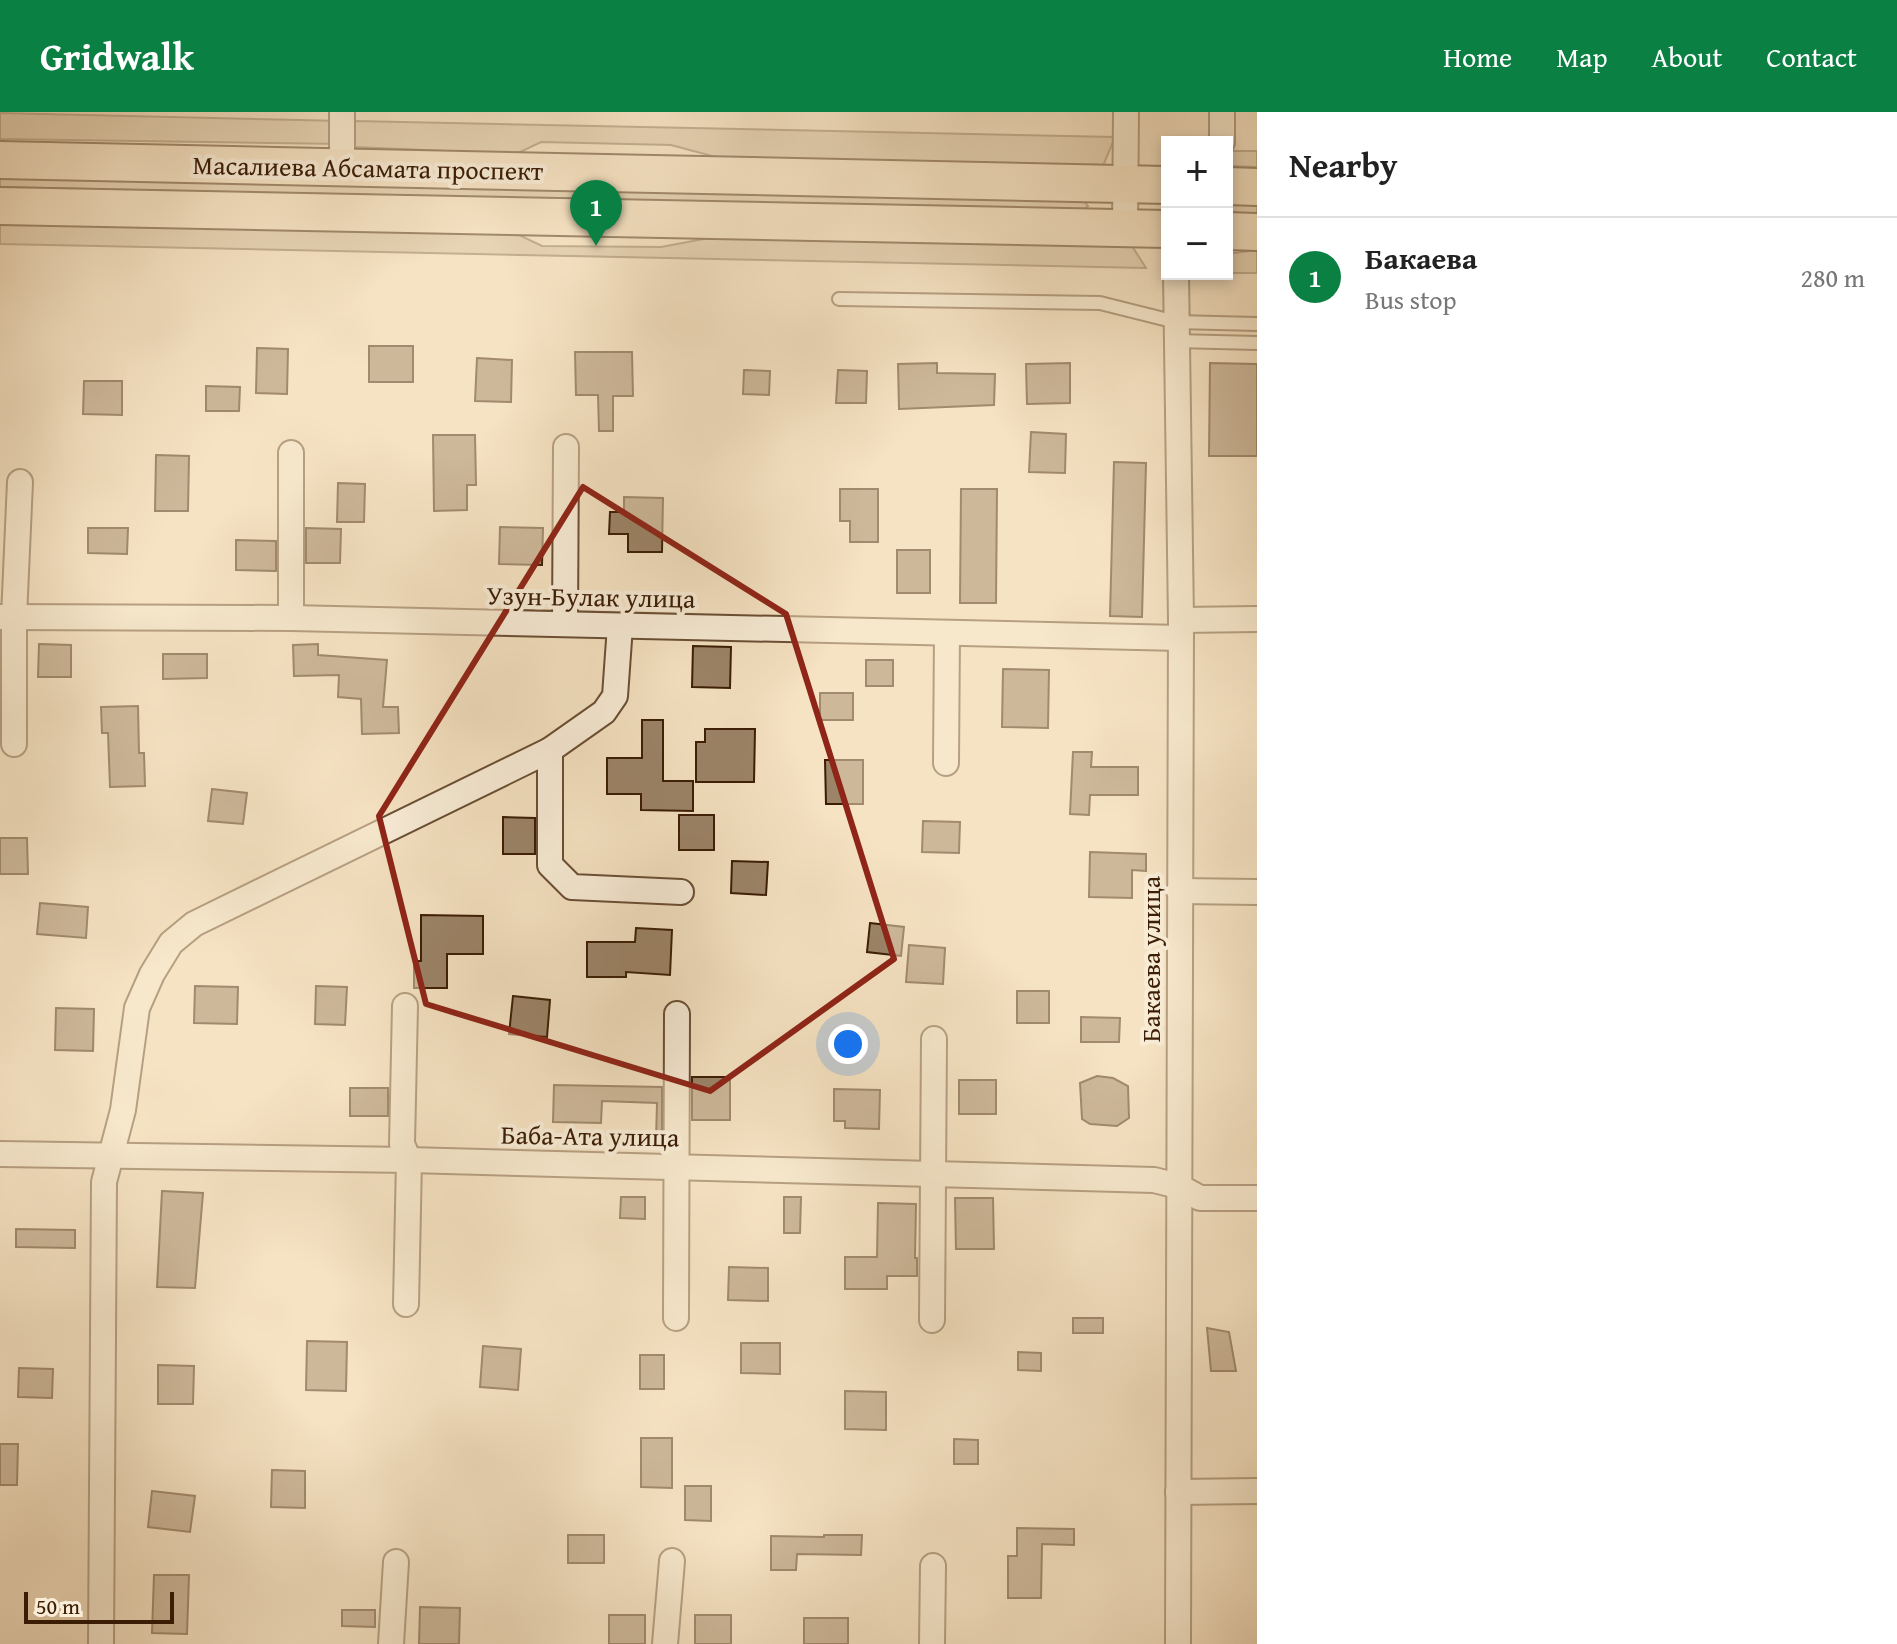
<!DOCTYPE html>
<meta charset="utf-8">
<style>
body{margin:0;font-family:"Gentium Book Plus",serif;background:#f2f2f2;color:#222}
.controls{position:absolute;right:24px;top:24px;display:grid;overflow:hidden;border-radius:0px;box-shadow:0 4px 12px #0003}
.controls button{width:72px;height:72px;display:grid;place-items:center;padding:0;border:0;border-bottom:2px solid #e0e0e0;background:#fff;color:#222;font:40px sans-serif}
.scale{position:absolute;left:24px;bottom:20px;width:150px;box-sizing:border-box;padding-left:8px;border:4px solid #3b1d05;border-top:0;font-size:22px;line-height:28px;white-space:nowrap;color:#3b1d05;-webkit-text-stroke:6px #f9edd8;paint-order:stroke}
.you{position:absolute;left:848px;top:932px;width:28px;height:28px;margin:-20px;border:6px solid #fff;border-radius:50%;background:#1a73e8;box-shadow:0 0 0 12px #1a73e833}
.badge{display:grid;place-items:center;width:52px;height:52px;border-radius:50%;background:#0b8043;color:#fff;font-size:26px;font-weight:700}
.pin{position:absolute;translate:-50% -66px;filter:drop-shadow(0 2px 4px #0008)}
.pin::after{content:'';position:absolute;top:42px;width:28px;height:24px;background:inherit;clip-path:polygon(0 0,100% 0,50% 100%)}
.list{margin:0;padding:0;list-style:none}
h2{display:flex;justify-content:space-between;align-items:center;height:104px;margin:0;padding:0 32px;font-size:34px}
h2 small{font-size:26px;font-weight:400;color:#767676}
.list li{display:grid;grid-template-columns:52px 1fr auto;gap:24px;align-items:center;box-sizing:border-box;height:120px;padding:0 32px;border-top:2px solid #e0e0e0}
.list b{display:block;font-size:30px;white-space:nowrap}
.list p{margin:0;font-size:26px;white-space:nowrap;color:#767676}
.list em{font-size:26px;font-style:normal;color:#767676}
.map{position:relative;flex:none;width:1257px;height:1532px;overflow:hidden}
header{display:flex;align-items:center;gap:48px;box-sizing:border-box;height:112px;padding:0 40px;background:#0b8043;color:#fff}
header strong{font-size:38px}
nav{display:flex;gap:44px;margin-inline-start:auto;font-size:28px}
main{display:flex}
aside{flex:1;background:#fff}
.map>svg:first-child{display:block}
.green{fill:#d6c1a3;stroke:#886f54;stroke-width:2}
.building{fill:#9c8468;stroke:#3b1d05;stroke-width:2}
.lines{fill:none;stroke-linecap:round;stroke-linejoin:round}
.lane-casing{stroke:#6a4e34;stroke-width:16}
.street-casing{stroke:#6a4e34;stroke-width:28}
.primary-casing{stroke:#3b1d05;stroke-width:40}
.lane{stroke:#f9edd8;stroke-width:12}
.street{stroke:#f9edd8;stroke-width:24}
.primary{stroke:#f6e3c3;stroke-width:36}
.marked{fill:none;stroke:#8f2418;stroke-width:6;stroke-linejoin:round}
.labels{text-anchor:middle;stroke-width:8;stroke-linejoin:round;paint-order:stroke}
.street-label{font-size:26px;fill:#3b1d05;stroke:#f9edd8}
</style>
<header>
<strong>Gridwalk</strong>
<nav><a>Home</a><a>Map</a><a>About</a><a>Contact</a></nav>
</header>
<main>
<div class="map">
<svg width="1257" height="1532" viewBox="0 0 1257 1532">
<rect width="100%" height="100%" fill="#f6e3c3"/>
<filter id="stains"><feTurbulence type="fractalNoise" baseFrequency=".0025" numOctaves="4"/><feColorMatrix values="0 0 0 0 .2 0 0 0 0 .09 0 0 0 0 .02 0 0 0 .5 -.17"/></filter>
<radialGradient id="worn" r=".72"><stop offset=".6" stop-color="#630" stop-opacity="0"/><stop offset="1" stop-color="#630" stop-opacity=".3"/></radialGradient>
<!-- green -->
<g class="green">
<polygon points="0,1 342,9 342,32 0,27"/>
<polygon points="354,9 1115,25 1103,54 727,48 671,33 541,30 516,42 354,35"/>
<polygon points="1228,39 1257,39 1257,55 1230,54"/>
<polygon points="0,64 1083,88 1088,94 1083,98 0,75"/>
<polygon points="1227,89 1257,90 1257,103 1227,103"/>
<polygon points="0,112 515,121 542,134 661,135 709,126 1122,130 1132,134 1146,156 0,132"/>
<polygon points="1257,138 1257,161 1227,161 1227,142"/>
</g>
<!-- building -->
<g class="building">
<rect x="369" y="234" width="44" height="36"/>
<polygon points="257,236 288,237 287,282 256,281"/>
<polygon points="575,240 632,240 633,284 613,284 613,319 599,319 598,283 576,283"/>
<polygon points="477,246 512,248 511,290 475,289"/>
<polygon points="937,251 937,261 995,262 994,293 899,297 898,252"/>
<polygon points="1070,251 1070,291 1027,292 1026,252"/>
<polygon points="1210,251 1257,252 1257,344 1209,344"/>
<polygon points="744,258 770,259 769,283 743,282"/>
<polygon points="838,258 867,259 866,291 836,291"/>
<polygon points="84,269 122,269 122,303 83,302"/>
<polygon points="206,274 240,275 239,299 206,299"/>
<polygon points="1031,320 1066,322 1065,361 1029,360"/>
<polygon points="433,323 475,323 476,373 467,373 467,398 434,399"/>
<polygon points="156,343 189,344 188,399 155,399"/>
<polygon points="1114,350 1146,351 1142,505 1110,504"/>
<polygon points="338,371 365,372 364,410 337,410"/>
<polygon points="840,377 878,377 878,430 850,430 850,409 840,409"/>
<polygon points="961,377 997,377 996,491 960,491"/>
<polygon points="624,385 663,386 662,440 628,440 628,422 609,422 610,400 624,400"/>
<polygon points="500,415 543,416 542,453 499,452"/>
<polygon points="88,416 128,416 127,442 88,441"/>
<polygon points="306,416 341,417 340,451 306,451"/>
<polygon points="236,428 276,429 276,459 236,458"/>
<rect x="897" y="438" width="33" height="43"/>
<polygon points="39,532 71,533 71,565 38,565"/>
<polygon points="318,532 318,543 387,548 383,595 398,595 399,621 362,622 361,587 338,585 339,563 294,564 293,533"/>
<polygon points="693,534 731,535 730,576 692,575"/>
<polygon points="163,542 207,542 207,566 163,567"/>
<rect x="866" y="548" width="27" height="26"/>
<polygon points="1003,557 1049,558 1048,616 1002,615"/>
<rect x="820" y="581" width="33" height="27"/>
<polygon points="138,594 139,641 144,641 145,674 110,675 108,621 102,621 101,595"/>
<polygon points="642,608 663,608 663,669 693,669 693,699 641,698 641,682 607,682 607,646 642,646"/>
<polygon points="705,617 755,617 754,670 696,670 696,630 705,630"/>
<polygon points="1073,640 1092,640 1091,655 1138,655 1138,683 1090,683 1089,703 1070,702"/>
<polygon points="825,648 863,648 863,692 826,692"/>
<polygon points="212,677 247,681 243,712 208,709"/>
<rect x="679" y="703" width="35" height="35"/>
<polygon points="503,705 535,706 535,742 503,742"/>
<polygon points="923,709 960,710 959,741 922,740"/>
<polygon points="0,726 27,726 28,762 0,762"/>
<polygon points="1090,740 1146,742 1146,759 1132,758 1132,786 1089,785"/>
<polygon points="732,749 768,750 766,783 731,781"/>
<polygon points="40,791 88,795 86,826 37,822"/>
<polygon points="421,803 483,804 483,842 447,842 447,876 414,876 414,849 421,849"/>
<polygon points="870,811 904,815 901,844 867,840"/>
<polygon points="636,816 672,818 670,863 626,860 626,865 587,865 587,830 635,830"/>
<polygon points="909,833 945,836 943,872 906,870"/>
<polygon points="195,874 238,875 237,912 194,911"/>
<polygon points="316,874 347,875 345,913 315,912"/>
<rect x="1017" y="879" width="32" height="32"/>
<polygon points="513,884 550,888 547,925 509,922"/>
<polygon points="56,896 94,897 93,939 55,938"/>
<polygon points="1081,905 1120,906 1119,930 1081,930"/>
<polygon points="1097,964 1113,966 1128,974 1129,1006 1117,1014 1090,1012 1082,1007 1080,971"/>
<rect x="692" y="965" width="38" height="43"/>
<rect x="959" y="968" width="37" height="34"/>
<polygon points="554,973 662,975 662,1027 656,1027 657,991 602,989 601,1011 553,1010"/>
<rect x="350" y="976" width="38" height="28"/>
<polygon points="834,977 880,978 879,1017 845,1016 845,1009 834,1009"/>
<polygon points="162,1079 203,1081 195,1176 157,1175"/>
<polygon points="621,1085 645,1085 645,1107 620,1106"/>
<polygon points="784,1085 801,1085 800,1121 784,1121"/>
<polygon points="955,1086 993,1086 994,1137 956,1137"/>
<polygon points="878,1091 916,1092 915,1146 917,1146 917,1164 887,1164 887,1177 845,1177 845,1145 877,1145"/>
<polygon points="16,1117 75,1118 75,1136 16,1135"/>
<polygon points="729,1155 768,1156 768,1189 728,1188"/>
<rect x="1073" y="1206" width="30" height="15"/>
<polygon points="1207,1216 1229,1220 1236,1259 1211,1259"/>
<polygon points="307,1229 347,1230 346,1279 306,1278"/>
<polygon points="741,1231 780,1231 780,1262 741,1261"/>
<polygon points="483,1234 521,1237 518,1278 480,1275"/>
<polygon points="1018,1240 1041,1241 1041,1259 1018,1258"/>
<rect x="640" y="1243" width="24" height="34"/>
<polygon points="158,1253 194,1254 193,1292 158,1292"/>
<polygon points="19,1256 53,1257 52,1286 18,1285"/>
<polygon points="845,1279 886,1280 886,1318 845,1317"/>
<polygon points="641,1326 672,1326 672,1376 641,1375"/>
<polygon points="954,1327 978,1328 978,1352 954,1352"/>
<polygon points="0,1332 18,1332 17,1373 0,1373"/>
<polygon points="272,1358 305,1359 305,1396 271,1395"/>
<polygon points="685,1374 711,1374 711,1409 685,1408"/>
<polygon points="152,1379 195,1384 190,1420 148,1415"/>
<polygon points="1017,1416 1074,1417 1074,1433 1042,1432 1041,1486 1008,1486 1008,1444 1017,1444"/>
<rect x="568" y="1423" width="36" height="28"/>
<polygon points="824,1423 862,1423 861,1443 797,1442 796,1458 771,1458 771,1424 824,1425"/>
<polygon points="154,1463 189,1463 187,1522 152,1521"/>
<polygon points="420,1495 460,1496 459,1532 419,1532"/>
<polygon points="342,1498 375,1498 375,1515 342,1514"/>
<rect x="609" y="1503" width="36" height="29"/>
<rect x="695" y="1503" width="36" height="29"/>
<rect x="804" y="1506" width="44" height="26"/>
</g>
<g class="lines">
<defs>
<g id="lane">
<polyline points="839,187 1100,191 1176,210 1257,212"/>
<polyline points="1176,229 1257,231"/>
</g>
<g id="street">
<polyline points="1222,30 1222,0"/>
<polyline points="342,55 342,0"/>
<polyline points="1125,117 1126,0"/>
<polyline points="1176,162 1181,508 1178,1532"/>
<polyline points="291,341 291,506"/>
<polyline points="0,505 291,506 1181,526"/>
<polyline points="1181,508 1257,507"/>
<polyline points="565,512 566,335"/>
<polyline points="14,632 14,505 20,370"/>
<polyline points="550,638 550,753 572,775 681,780"/>
<polyline points="946,651 947,522"/>
<polyline points="1179,779 1257,780"/>
<polyline points="405,894 402,1032 409,1048 406,1192"/>
<polyline points="0,1042 409,1048 1154,1068 1178,1074 1200,1086 1257,1086"/>
<polyline points="676,1206 677,902"/>
<polyline points="932,1208 934,927"/>
<polyline points="1178,1380 1257,1379"/>
<polyline points="101,1532 104,1070 123,998 137,896 152,862 171,831 194,812 550,638 604,600 615,584 620,514"/>
<polyline points="391,1532 396,1450"/>
<polyline points="665,1532 672,1449"/>
<polyline points="932,1532 933,1454"/>
</g>
<g id="primary">
<polyline points="0,48 1167,73"/>
<polyline points="1227,74 1257,75"/>
<polyline points="0,94 1167,117"/>
<polyline points="1227,119 1257,120"/>
</g>
</defs>
<!-- lane casing -->
<use href="#lane" class="lane-casing"/>
<!-- street casing -->
<use href="#street" class="street-casing"/>
<!-- primary casing -->
<use href="#primary" class="primary-casing"/>
<!-- lane -->
<use href="#lane" class="lane"/>
<!-- street -->
<use href="#street" class="street"/>
<!-- primary -->
<use href="#primary" class="primary"/>
</g>
<!-- marked area -->
<path d="M0 0H1257V1532H0ZM583,375L786,502L894,847L710,979L426,892L379,704Z" fill="#f6e3c3" fill-opacity=".55" fill-rule="evenodd"/>
<path class="marked" d="M583,375L786,502L894,847L710,979L426,892L379,704Z"/>
<g class="labels">
<!-- street labels -->
<g class="street-label">
<text transform="translate(368 56) rotate(1)" y="9">Масалиева Абсамата проспект</text>
<text transform="translate(591 485) rotate(1)" y="9">Узун-Булак улица</text>
<text transform="translate(1151 847) rotate(-90)" y="9">Бакаева улица</text>
<text transform="translate(590 1024) rotate(1)" y="9">Баба-Ата улица</text>
</g>
</g>
<rect width="100%" height="100%" filter="url(#stains)"/>
<rect width="100%" height="100%" fill="url(#worn)"/>
</svg>
<div class="controls">
<button>+</button>
<button>−</button>
</div>
<div class="scale">50 m</div>
<div class="you"></div>
<div class="pin badge" style="left:596px;top:134px">1</div>
</div>
<aside>
<h2>Nearby<small></small></h2>
<ul class="list">
<li><span class="badge">1</span><div><b>Бакаева</b><p>Bus stop</p></div><em>280 m</em></li>
</ul>
</aside>
</main>
